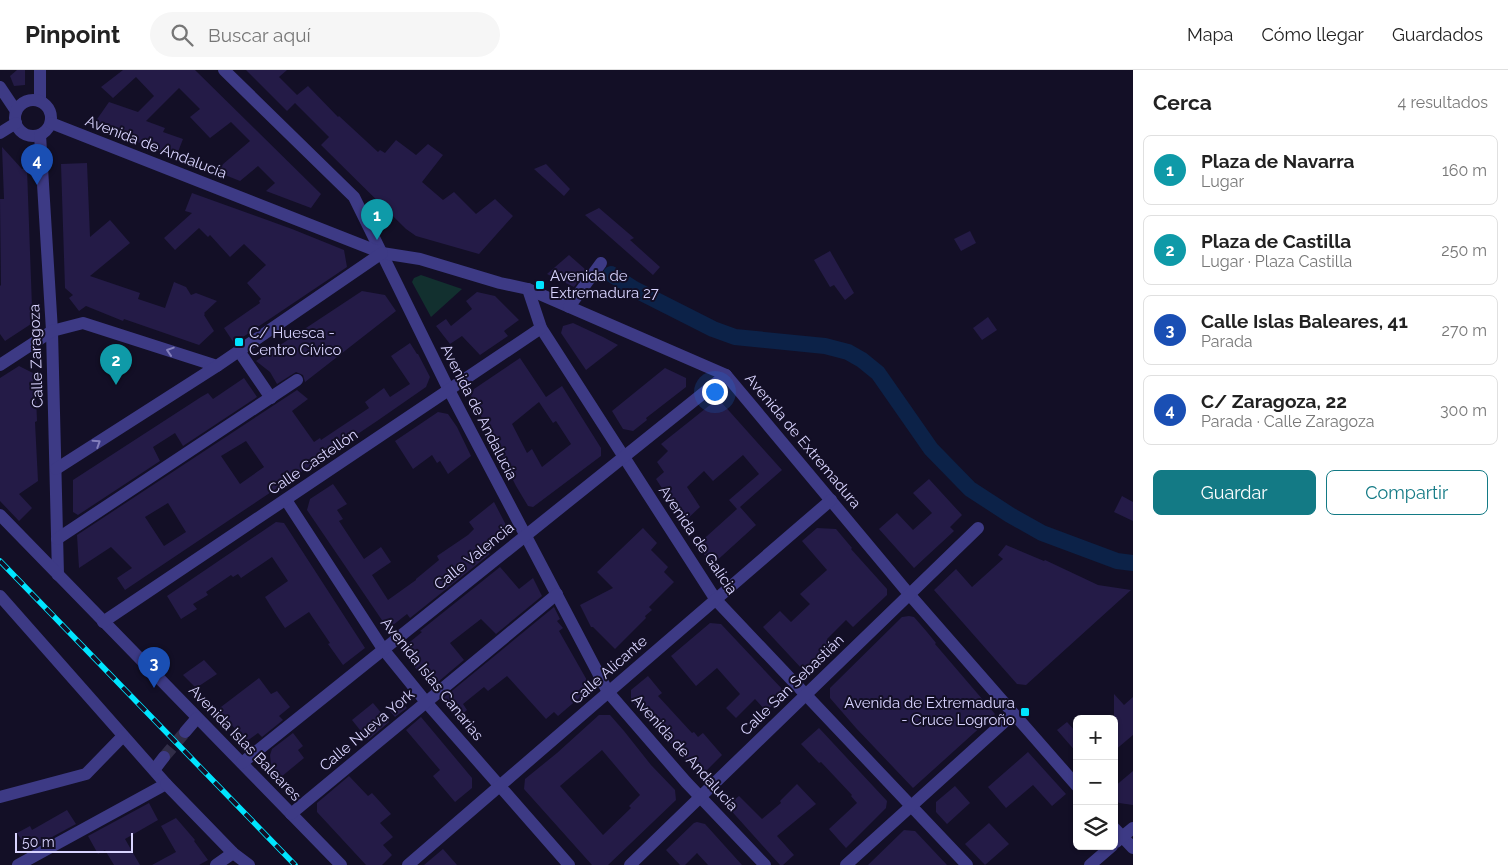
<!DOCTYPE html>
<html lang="es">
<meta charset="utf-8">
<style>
body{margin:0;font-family:Raleway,sans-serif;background:#f6f6f6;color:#222}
.controls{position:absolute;right:15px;bottom:15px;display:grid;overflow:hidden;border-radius:8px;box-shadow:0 1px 4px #0004}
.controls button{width:45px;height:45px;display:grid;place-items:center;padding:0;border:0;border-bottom:1px solid #e0e0e0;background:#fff;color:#222;font:25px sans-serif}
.scale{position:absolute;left:15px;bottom:12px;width:118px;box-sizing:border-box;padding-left:5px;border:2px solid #d9d4ff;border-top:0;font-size:14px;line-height:18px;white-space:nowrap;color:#d9d4ff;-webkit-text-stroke:4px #130f26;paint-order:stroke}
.you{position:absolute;left:714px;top:321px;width:18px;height:18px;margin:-12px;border:4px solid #fff;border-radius:50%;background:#1a73e8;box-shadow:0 0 0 8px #1a73e833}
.badge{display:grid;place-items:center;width:32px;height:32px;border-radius:50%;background:#137a85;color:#fff;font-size:16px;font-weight:700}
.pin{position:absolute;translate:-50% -41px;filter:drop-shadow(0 1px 2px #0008)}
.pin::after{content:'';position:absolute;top:26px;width:18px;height:15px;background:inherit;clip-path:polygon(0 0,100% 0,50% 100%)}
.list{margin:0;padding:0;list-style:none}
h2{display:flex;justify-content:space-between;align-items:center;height:65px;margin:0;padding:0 20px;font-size:21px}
h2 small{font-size:16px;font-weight:400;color:#767676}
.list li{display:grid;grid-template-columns:32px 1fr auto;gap:15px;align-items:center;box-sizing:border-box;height:70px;margin:0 10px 10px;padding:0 10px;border:1px solid #e0e0e0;border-radius:8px}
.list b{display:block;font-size:19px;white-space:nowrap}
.list p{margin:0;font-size:16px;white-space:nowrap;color:#767676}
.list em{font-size:16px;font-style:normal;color:#767676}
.actions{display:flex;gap:10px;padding:15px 20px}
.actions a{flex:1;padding:11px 0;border:1px solid #137a85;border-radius:8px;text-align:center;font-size:18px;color:#137a85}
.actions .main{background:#137a85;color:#fff}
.icon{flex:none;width:28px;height:28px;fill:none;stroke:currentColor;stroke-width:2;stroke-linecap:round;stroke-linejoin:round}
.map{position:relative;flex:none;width:1133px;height:795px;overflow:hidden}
header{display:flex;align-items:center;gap:30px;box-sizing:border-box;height:70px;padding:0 25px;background:#fff;border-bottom:1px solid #e0e0e0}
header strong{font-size:24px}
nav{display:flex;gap:28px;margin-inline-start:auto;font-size:18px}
.search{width:350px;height:45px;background:#f6f6f6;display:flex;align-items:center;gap:12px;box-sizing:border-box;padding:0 18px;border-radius:28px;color:#767676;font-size:19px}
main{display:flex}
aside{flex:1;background:#fff}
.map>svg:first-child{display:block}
.green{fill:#12302f}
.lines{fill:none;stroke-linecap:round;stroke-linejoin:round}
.canal{stroke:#0c2248;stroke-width:16}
.building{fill:#241b47;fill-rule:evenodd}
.minor-tunnel{stroke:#312d47;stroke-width:12;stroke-dasharray:12 6;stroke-linecap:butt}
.minor{stroke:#3d3a85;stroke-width:12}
.rail-casing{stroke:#00e5ff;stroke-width:5.5}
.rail{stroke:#130f26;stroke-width:4;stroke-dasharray:11;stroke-linecap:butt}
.oneway{stroke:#837fbc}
.poi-dot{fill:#00e5ff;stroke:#130f26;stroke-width:2}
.labels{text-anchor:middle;stroke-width:4;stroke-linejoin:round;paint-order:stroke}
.street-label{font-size:15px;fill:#d9d4ff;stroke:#130f26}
.poi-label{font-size:15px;fill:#d9d4ff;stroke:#130f26;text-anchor:start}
</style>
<header>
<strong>Pinpoint</strong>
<div class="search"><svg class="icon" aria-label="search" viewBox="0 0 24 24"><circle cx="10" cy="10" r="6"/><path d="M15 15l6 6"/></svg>Buscar aquí</div>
<nav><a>Mapa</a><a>Cómo llegar</a><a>Guardados</a></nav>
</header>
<main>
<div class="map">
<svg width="1133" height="795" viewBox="0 0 1133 795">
<rect width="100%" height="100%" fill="#130f26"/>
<!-- green -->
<polygon class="green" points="421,205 462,219 431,247 412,212 414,208"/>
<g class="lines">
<!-- canal -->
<polyline class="canal" points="611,204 634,219 713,259 735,267 825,276 848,282 862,290 878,303 931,379 970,419 1010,445 1042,463 1117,491 1133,493"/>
</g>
<!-- building -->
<g class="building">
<polygon points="17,0 25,0 25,15 14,16 10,6"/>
<polygon points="123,0 195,0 321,124 311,138 266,121 275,113 258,96 240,111 215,101 250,71 231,52 210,68 190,47 200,39 179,18 146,51 165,58 163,62 183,69 176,87 93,55 109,32 138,42 154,26 136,7 113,28 101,17"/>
<polygon points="246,0 287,0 279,7 297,25 308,16 338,47 339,46 378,82 380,80 385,83 396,70 416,85 428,74 443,85 422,112 443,130 454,122 476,144 495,129 513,146 479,184 416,166 406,159 321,75 329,67 295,33 287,41"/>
<polygon points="2,77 22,99 27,99 32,237 31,254 5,271 0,264 0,216 1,215 0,129 4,129"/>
<polygon points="87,93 90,167 110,150 130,173 90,206 140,223 138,229 165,238 174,212 186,217 191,225 196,223 217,231 204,243 205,244 204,245 214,261 199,275 124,249 123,251 86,236 79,241 69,228 73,225 65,218 61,94"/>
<polygon points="546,94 570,119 564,126 534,99"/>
<polygon points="192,123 292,159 344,180 347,197 234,273 224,258 260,233 259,231 261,229 247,213 266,195 244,174 230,187 210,165 208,167 199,158 175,180 164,168 192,143 185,141"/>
<polygon points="599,138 634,168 630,170 660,197 653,205 585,145"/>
<polygon points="970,161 976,173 961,181 954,169"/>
<polygon points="830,181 854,223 845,230 834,215 830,217 814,190"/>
<polygon points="569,185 586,200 574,217 547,204"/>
<polygon points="362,221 385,225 396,241 305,312 303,305 296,302 277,314 270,302 256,291"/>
<polygon points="477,222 495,226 519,250 504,261 508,266 480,285 462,266 450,274 436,256 446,249 451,256 472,239 466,231"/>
<polygon points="988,247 997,260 982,270 973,258"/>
<polygon points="573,253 603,267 618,275 586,300 561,263 563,256"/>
<path d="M410,273L417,284H418L430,307L426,317L377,351L125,520L117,508L132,498L111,477L79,498L77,465L297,320L308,329L292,341L314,372L320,368L321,370L369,338L365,332L384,318L390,327L410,314L391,286ZM246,371L264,397L240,414L221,386ZM168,433L186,462L164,476L145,447Z"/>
<path d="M520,288L546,327L562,316L601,378V386L533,437L528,436L516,416L471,326L474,319ZM539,332L553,353L556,351L571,374L542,397L532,379L527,383L512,354Z"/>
<polygon points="19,296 33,303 34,326 36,326 37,351 35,352 38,411 19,424 32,438 19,451 0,431 0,308"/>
<polygon points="665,298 686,308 686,317 646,348 647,350 633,361 623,359 612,341"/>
<polygon points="244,308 257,327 183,376 175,363 153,377 160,391 78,445 73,442 73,410 201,327 208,323 213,329"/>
<polygon points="715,331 722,333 782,400 740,437 756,455 712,495 697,475 737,439 729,430 759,404 743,385 713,411 704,401 687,417 700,437 684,452 656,409 664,402 657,392 668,381 661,374"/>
<polygon points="438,342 448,344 457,357 471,386 448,404 440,391 437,393 432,385 413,399 395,371"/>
<polygon points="929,409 962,445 950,457 954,461 914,498 879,459 897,443 913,460 932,443 913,423"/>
<polygon points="333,414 347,434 337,440 343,449 339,451 364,489 381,477 391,492 372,505 388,530 416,510 416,509 439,490 437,486 468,465 474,459 469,452 494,432 506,455 504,463 488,477 489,479 487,481 490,484 410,548 407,544 388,559 307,440 310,429"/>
<polygon points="1122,426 1133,432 1133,451 1114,442"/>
<polygon points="276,452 284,453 365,578 343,595 328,574 330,573 309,542 285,558 275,543 265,527 288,511 272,487 241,508 238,504 233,507 231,505 206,522 208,525 193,534 197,539 181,549 167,526"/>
<polygon points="643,458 657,473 651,480 668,497 664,502 674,512 649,537 652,540 645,546 646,548 615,579 593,557 591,557 580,535 613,518 597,502"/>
<polygon points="817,458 836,459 852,478 851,479 887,519 887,525 853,557 846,550 827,569 833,577 809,600 803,600 763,557 780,541 791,552 810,534 800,524 827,500 802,471"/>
<polygon points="1006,475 1044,491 1045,490 1098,515 1131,520 1026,615 1017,614 934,520 956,499 972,517 1003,489 998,485"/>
<polygon points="500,497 519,519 533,508 542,526 496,564 481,549 450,573 464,590 432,617 404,585 405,576 422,562 420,561"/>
<polygon points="554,537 560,549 557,551 563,558 559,561 588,612 585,623 558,646 554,642 546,649 507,606 488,621 484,617 463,634 467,640 458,648 442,629"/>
<polygon points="909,546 914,547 927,562 936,573 935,574 995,644 913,718 856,658 830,628 830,618 902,547"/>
<polygon points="710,553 721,554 783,620 783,625 766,641 755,629 736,648 726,638 740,624 717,598 696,616 671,586"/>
<polygon points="204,590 217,604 196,618 183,605"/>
<polygon points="648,606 662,623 658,626 692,663 694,662 698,667 703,663 722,685 706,701 696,701 631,630 631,620"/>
<polygon points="259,608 271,624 277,621 290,637 279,646 283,650 262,667 258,663 247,671 217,640"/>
<polygon points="1114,624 1124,635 1133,627 1133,665 1114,681"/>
<polygon points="401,631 407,638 395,647 389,640"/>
<polygon points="373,633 389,652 368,670 352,650"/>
<path d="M599,645H610L624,661L651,695L675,720L676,730L608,795H592L524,719L525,709L557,683ZM602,680L640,725L629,736L631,738L603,765L560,716Z"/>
<polygon points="421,647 472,708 472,718 455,732 433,706 440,700 406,660"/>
<polygon points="1067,652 1077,663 1077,683 1057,660"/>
<polygon points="819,658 887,731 886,738 846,778 829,759 857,733 851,726 852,725 821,692 819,693 801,674"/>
<polygon points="293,663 303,676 298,680 304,688 281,707 271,695 270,685 272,679"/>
<polygon points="1028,682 1066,724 1052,736 1033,715 1006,738 988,717"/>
<polygon points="1133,701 1133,735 1119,733 1114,728 1114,717"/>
<polygon points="349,706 368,726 372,723 391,744 380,753 393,767 383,775 392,785 382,795 366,795 317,742 317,733"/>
<polygon points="797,714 816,734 777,766 794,785 783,795 780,795 727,736 739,726 762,749 781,733 780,731"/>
<polygon points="955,716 970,733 947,754 936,742 936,732"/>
<polygon points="149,733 158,750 125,769 140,795 114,795 105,780 98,784 88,766"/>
<polygon points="67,740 76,754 28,780 17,763 30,756 32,760"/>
<polygon points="176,748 195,770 194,771 208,790 199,795 152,795 176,782 161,756"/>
<polygon points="697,752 705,754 742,795 708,795 697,783 685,795 680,795 666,780 694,753"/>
<polygon points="989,753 1009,774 985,795 965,774"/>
<polygon points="904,760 915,761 947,795 868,795"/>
<polygon points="443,779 457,795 424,795"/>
</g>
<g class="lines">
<!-- minor-tunnel -->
<polyline class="minor-tunnel" points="164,687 185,662"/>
<!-- minor -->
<g class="minor">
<polyline points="40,0 40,31"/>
<polyline points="224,0 354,127 449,320 608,622 686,712 765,795"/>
<polyline points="0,17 16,41"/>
<circle cx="33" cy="48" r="18"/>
<polyline points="51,53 382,183 420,189 500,213 528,219 726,305 909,524 1077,716"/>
<polyline points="0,63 16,53"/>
<polyline points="40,65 52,261 58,505"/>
<polyline points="528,219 541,258 716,530 967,795"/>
<polyline points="569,237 601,193"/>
<polyline points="239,281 271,328"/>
<polyline points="0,295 52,261 83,253 217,296"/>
<polyline points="56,399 217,296 382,183"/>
<polyline points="286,430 383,579 426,632 569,795"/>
<polyline points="0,445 341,795"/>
<polyline points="57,469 297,310"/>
<polyline points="0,526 166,714 18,795"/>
<polyline points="103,552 541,258"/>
<polyline points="185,662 197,648"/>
<polyline points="242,693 726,305"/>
<polyline points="154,700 164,687"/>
<polyline points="166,714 233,783 249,795"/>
<polyline points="0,727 86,704 123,666"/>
<polyline points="291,744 557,524"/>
<polyline points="1114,758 1133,778"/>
<polyline points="1116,772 1133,758"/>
<polyline points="216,795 233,783"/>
<polyline points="408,795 831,430"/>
<polyline points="630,795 978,458"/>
<polyline points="846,795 1013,644"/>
<polyline points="1090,795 1112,776"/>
</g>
<defs>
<polyline id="rail" points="0,491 295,795"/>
</defs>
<!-- rail casing -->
<use href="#rail" class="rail-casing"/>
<!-- rail -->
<use href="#rail" class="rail"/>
</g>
<!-- one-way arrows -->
<defs><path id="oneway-chevron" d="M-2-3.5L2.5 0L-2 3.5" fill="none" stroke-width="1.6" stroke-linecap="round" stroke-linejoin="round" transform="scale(1.25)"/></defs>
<g class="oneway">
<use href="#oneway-chevron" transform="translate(170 281) rotate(-162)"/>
<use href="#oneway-chevron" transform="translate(97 373) rotate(-33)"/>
</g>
<!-- markers -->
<g class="poi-dot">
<rect x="535" y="210" width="10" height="10" rx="2.5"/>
<rect x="234" y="267" width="10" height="10" rx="2.5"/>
<rect x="1020" y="637" width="10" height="10" rx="2.5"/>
</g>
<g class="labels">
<!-- street labels -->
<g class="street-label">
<text transform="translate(156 77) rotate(21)" y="5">Avenida de Andalucía</text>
<text transform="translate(36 286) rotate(-92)" y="5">Calle Zaragoza</text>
<text transform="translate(479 342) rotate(63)" y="5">Avenida de Andalucía</text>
<text transform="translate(803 371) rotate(50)" y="5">Avenida de Extremadura</text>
<text transform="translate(313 392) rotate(-34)" y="5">Calle Castellón</text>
<text transform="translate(698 470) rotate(56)" y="5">Avenida de Galicia</text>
<text transform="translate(474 486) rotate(-39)" y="5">Calle Valencia</text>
<text transform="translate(609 600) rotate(-41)" y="5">Calle Alicante</text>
<text transform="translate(432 609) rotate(51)" y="5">Avenida Islas Canarias</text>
<text transform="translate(792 615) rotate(-44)" y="5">Calle San Sebastián</text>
<text transform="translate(367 660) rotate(-40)" y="5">Calle Nueva York</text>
<text transform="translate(245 673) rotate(46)" y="5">Avenida Islas Baleares</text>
<text transform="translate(685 683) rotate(48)" y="5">Avenida de Andalucía</text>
</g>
<!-- poi labels -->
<g class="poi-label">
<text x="550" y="211">Avenida de<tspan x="550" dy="17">Extremadura 27</tspan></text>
<text x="249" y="268">C/ Huesca -<tspan x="249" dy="17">Centro Cívico</tspan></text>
<text x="1015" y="638" text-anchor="end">Avenida de Extremadura<tspan x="1015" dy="17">- Cruce Logroño</tspan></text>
</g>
</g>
</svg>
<div class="controls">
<button>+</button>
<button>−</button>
<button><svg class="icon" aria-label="layers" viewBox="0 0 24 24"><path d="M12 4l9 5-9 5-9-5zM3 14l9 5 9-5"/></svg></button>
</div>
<div class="scale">50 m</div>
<div class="you"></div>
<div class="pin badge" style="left:377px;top:170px;background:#0f9aa8">1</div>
<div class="pin badge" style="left:116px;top:315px;background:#0f9aa8">2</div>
<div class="pin badge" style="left:154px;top:618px;background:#1a4fb4">3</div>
<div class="pin badge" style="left:37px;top:115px;background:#1a4fb4">4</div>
</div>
<aside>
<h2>Cerca<small>4 resultados</small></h2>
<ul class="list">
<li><span class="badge" style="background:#0f9aa8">1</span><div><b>Plaza de Navarra</b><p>Lugar</p></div><em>160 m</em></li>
<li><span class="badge" style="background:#0f9aa8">2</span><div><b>Plaza de Castilla</b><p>Lugar · Plaza Castilla</p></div><em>250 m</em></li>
<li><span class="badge" style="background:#1a4fb4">3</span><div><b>Calle Islas Baleares, 41</b><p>Parada</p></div><em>270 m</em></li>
<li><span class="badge" style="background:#1a4fb4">4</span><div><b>C/ Zaragoza, 22</b><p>Parada · Calle Zaragoza</p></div><em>300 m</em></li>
</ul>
<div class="actions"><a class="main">Guardar</a><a>Compartir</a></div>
</aside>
</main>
